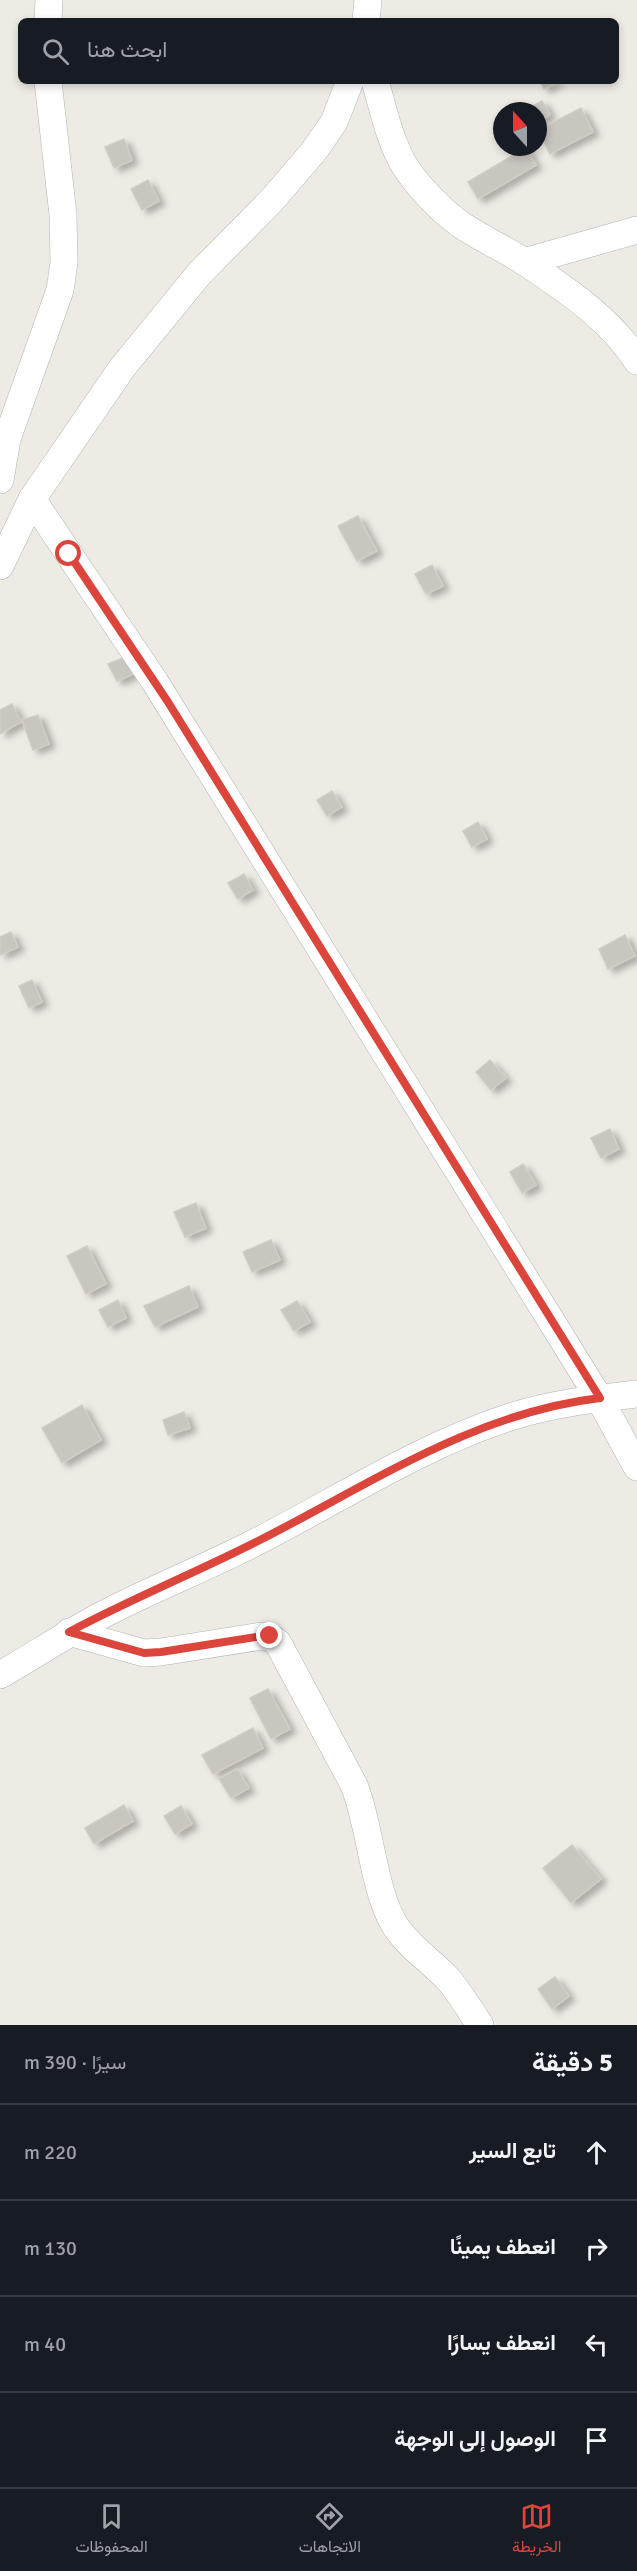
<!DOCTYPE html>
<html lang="ar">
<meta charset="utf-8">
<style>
body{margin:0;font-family:Signika,Vazirmatn,sans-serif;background:#20242c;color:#f1f3f6;direction:rtl}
.compass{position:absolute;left:493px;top:102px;width:54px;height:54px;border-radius:50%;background:#171b24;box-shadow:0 3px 9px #0003;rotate:339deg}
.stop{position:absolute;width:18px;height:18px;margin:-14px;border:4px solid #db453c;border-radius:50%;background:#fff}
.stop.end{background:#db453c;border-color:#fff;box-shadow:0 2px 6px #0008}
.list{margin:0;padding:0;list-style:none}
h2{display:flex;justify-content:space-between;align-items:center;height:78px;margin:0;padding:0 24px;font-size:26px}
h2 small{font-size:20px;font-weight:400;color:#9ea1a6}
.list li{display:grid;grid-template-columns:39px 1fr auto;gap:18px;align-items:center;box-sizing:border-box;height:96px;padding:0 24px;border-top:2px solid #363941}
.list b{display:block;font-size:22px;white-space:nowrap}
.list em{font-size:20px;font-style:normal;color:#9ea1a6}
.icon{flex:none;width:33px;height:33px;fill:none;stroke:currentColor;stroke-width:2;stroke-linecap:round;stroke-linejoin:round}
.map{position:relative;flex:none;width:637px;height:2025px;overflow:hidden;direction:ltr}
.search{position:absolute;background:#171b24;box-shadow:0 3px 9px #0003;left:18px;right:18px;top:18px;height:66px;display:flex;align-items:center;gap:15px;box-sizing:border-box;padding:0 21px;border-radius:9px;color:#9ea1a6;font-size:22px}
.sheet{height:462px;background:#171b24}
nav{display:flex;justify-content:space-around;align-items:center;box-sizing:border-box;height:84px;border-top:2px solid #363941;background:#171b24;font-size:16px;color:#9ea1a6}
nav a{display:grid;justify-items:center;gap:3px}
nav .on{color:#db453c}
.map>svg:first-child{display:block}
.building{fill:#c9c6c0;stroke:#d1ccc3;stroke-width:1.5;filter:url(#shadow)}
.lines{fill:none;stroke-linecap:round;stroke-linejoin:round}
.minor-casing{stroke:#b1b4b8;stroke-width:28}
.minor{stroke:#fff;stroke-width:27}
.route{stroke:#db453c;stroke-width:8}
</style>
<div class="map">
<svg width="637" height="2025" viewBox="0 0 637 2025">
<defs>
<filter id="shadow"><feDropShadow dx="6" dy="4" stdDeviation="3" flood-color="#0004"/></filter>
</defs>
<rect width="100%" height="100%" fill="#edebe4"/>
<!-- building -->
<g class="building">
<polygon points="540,81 559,81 544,89"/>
<polygon points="542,101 550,115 538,121 538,111 525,110"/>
<polygon points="581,108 593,132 550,154 538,130"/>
<polygon points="124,139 132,160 114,168 105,147"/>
<polygon points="525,148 536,165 478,199 468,182"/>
<polygon points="148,180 159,201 142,210 131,189"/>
<polygon points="358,516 377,551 357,561 338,526"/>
<polygon points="432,565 443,586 426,594 415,574"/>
<polygon points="126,657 133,674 117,681 108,664"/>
<polygon points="12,704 21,722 0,734 0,710"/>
<polygon points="38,715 49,744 33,750 22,720"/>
<polygon points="332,791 342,807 327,816 317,800"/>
<polygon points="478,822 487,839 472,847 463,831"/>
<polygon points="244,874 253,890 238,899 228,883"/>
<polygon points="11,932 18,947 0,955 0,937"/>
<polygon points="625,935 635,956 608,969 599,949"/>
<polygon points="32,980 42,1002 29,1008 19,986"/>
<polygon points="490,1060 506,1078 491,1090 476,1072"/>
<polygon points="610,1129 619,1149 601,1158 591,1138"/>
<polygon points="523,1164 536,1185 522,1193 510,1172"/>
<polygon points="196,1203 206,1228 185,1237 174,1212"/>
<polygon points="271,1240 280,1260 252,1272 243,1252"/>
<polygon points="87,1246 106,1284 86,1294 67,1256"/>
<polygon points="189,1286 198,1307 155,1327 144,1306"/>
<polygon points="118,1300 126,1318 108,1327 99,1310"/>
<polygon points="297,1301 310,1322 294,1331 281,1310"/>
<polygon points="82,1405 101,1440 62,1463 42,1428"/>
<polygon points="184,1412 190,1428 168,1435 163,1420"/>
<polygon points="268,1689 290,1729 271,1739 250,1698"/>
<polygon points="253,1728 263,1748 213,1774 202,1755"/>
<polygon points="237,1769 249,1788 231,1798 219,1779"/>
<polygon points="124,1805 133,1821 94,1844 85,1828"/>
<polygon points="181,1806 192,1824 175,1834 164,1816"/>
<polygon points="572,1845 601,1879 571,1903 543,1868"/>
<polygon points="555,1977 569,1996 552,2009 538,1989"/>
</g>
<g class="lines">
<defs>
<g id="minor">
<polyline points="48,21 49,0"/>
<polyline points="366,21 368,0"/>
<path d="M375,81C383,108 389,138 403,163C415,184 445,215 466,228C485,240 506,250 525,262C565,289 611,319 637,361"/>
<polyline points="524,262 637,230"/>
<polyline points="0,480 7,439 60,290 64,263 63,215 48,81"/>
<polyline points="32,499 155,682 599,1398 637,1467"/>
<polyline points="0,566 32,499 122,368 199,274 272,200 314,151 334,122 350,81"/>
<path d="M69,1632L144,1653L161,1652L262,1636L270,1637L278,1643L354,1785C371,1827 373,1892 396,1927C410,1948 431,1961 448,1979C460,1993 470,2010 480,2025"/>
<path d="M0,1675C37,1654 72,1630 110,1611C159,1586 210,1566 258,1541C340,1499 419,1447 507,1418C549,1404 593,1399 637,1394"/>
</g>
</defs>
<!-- minor casing -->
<use href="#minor" class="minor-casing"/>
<!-- minor -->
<use href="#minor" class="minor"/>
</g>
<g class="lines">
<!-- route -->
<path class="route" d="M69,554L168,702L600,1398C473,1413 369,1485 258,1541C195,1573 131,1599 69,1632L144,1653L161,1652L262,1636H270"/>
</g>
</svg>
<svg class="compass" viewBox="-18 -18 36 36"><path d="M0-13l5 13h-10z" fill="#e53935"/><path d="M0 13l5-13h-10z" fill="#9ea1a6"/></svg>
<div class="stop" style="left:69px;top:554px"></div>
<div class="stop end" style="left:270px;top:1636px"></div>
<div class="search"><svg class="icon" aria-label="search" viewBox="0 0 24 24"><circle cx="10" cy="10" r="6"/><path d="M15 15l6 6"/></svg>ابحث هنا</div>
</div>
<section class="sheet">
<h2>5 دقيقة<small>سيرًا · 390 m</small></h2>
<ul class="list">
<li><svg class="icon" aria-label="ahead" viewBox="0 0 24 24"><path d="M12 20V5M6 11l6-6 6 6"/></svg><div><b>تابع السير</b></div><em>220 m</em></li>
<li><svg class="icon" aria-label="right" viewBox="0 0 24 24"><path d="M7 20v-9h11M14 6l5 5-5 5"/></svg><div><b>انعطف يمينًا</b></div><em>130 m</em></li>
<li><svg class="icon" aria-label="left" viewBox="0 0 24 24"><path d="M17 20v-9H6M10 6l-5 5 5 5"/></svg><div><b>انعطف يسارًا</b></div><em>40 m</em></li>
<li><svg class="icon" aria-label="arrive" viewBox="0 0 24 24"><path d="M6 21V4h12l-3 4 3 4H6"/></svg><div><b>الوصول إلى الوجهة</b></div></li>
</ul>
</section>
<nav>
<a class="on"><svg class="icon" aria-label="map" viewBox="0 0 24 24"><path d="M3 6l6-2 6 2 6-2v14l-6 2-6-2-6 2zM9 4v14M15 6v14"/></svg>الخريطة</a>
<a><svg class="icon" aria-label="directions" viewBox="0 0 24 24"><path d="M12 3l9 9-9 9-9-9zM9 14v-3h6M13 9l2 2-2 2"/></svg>الاتجاهات</a>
<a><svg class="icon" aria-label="saved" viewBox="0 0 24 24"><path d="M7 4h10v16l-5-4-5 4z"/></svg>المحفوظات</a>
</nav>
